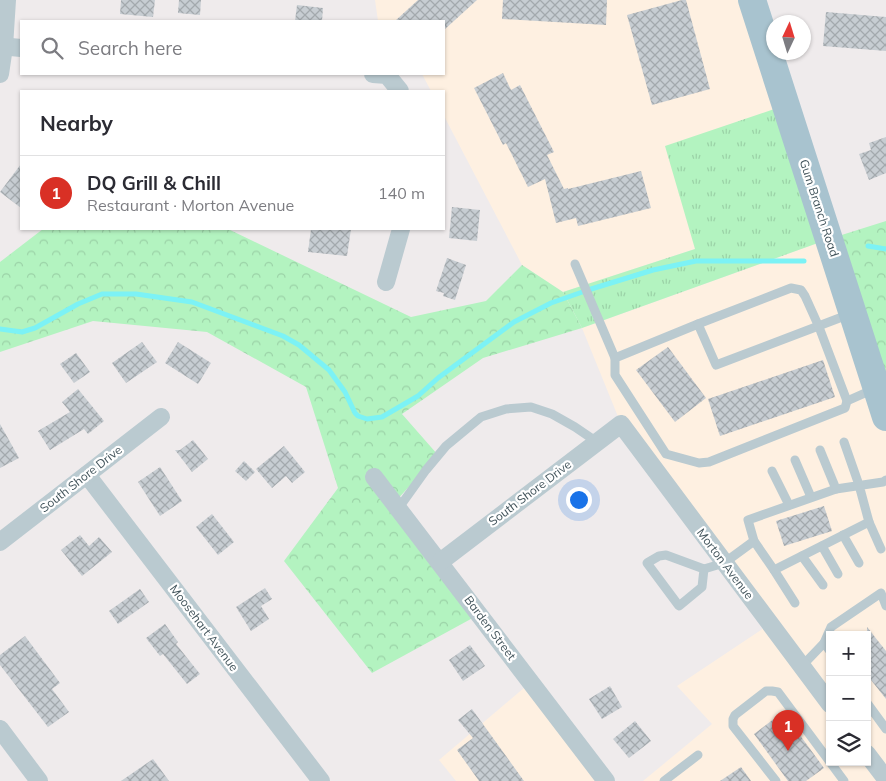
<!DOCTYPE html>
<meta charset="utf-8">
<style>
body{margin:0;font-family:Mulish,sans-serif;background:#f2f2f3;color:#2b2b33}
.controls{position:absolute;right:15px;bottom:15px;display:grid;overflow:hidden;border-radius:0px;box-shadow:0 1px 4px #0004}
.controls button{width:45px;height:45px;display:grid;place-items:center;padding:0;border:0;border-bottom:1px solid #e1e1e2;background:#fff;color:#2b2b33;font:25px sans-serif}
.compass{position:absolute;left:766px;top:15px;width:45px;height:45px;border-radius:50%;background:#fff;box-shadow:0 1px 4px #0004;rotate:4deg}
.you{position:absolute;left:578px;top:499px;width:18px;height:18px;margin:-12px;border:4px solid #fff;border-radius:50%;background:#1a73e8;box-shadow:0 0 0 8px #1a73e833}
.badge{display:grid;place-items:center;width:32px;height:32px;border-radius:50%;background:#d93025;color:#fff;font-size:16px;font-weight:700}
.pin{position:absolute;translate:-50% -41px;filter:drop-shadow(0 1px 2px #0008)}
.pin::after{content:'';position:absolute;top:26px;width:18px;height:15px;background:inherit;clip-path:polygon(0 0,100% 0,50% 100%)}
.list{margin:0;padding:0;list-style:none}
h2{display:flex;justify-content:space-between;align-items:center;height:65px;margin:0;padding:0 20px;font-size:21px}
h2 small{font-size:16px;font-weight:400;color:#7c7c81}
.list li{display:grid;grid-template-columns:32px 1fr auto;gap:15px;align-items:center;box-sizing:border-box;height:75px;padding:0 20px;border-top:1px solid #e1e1e2}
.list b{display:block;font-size:19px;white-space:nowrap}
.list p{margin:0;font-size:16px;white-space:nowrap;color:#7c7c81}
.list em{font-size:16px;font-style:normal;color:#7c7c81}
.icon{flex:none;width:28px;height:28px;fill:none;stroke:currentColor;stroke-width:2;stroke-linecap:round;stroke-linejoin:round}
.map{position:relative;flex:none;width:886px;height:781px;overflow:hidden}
.search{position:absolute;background:#fff;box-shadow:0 1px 4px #0004;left:20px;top:20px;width:425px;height:55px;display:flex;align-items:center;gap:12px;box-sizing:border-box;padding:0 18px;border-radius:0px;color:#7c7c81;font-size:19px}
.panel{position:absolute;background:#fff;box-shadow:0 1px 4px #0004;left:20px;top:90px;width:425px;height:140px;border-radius:0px}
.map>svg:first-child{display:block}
.commercial{fill:#fef0e1;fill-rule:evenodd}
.grass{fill:url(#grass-tufts)}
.forest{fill:url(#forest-crowns)}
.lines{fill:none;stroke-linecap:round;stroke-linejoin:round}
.stream{stroke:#7cf2f5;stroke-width:5}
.building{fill:url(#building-cross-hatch)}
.service{stroke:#bacad0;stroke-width:9}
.minor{stroke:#bacad0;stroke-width:18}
.primary{stroke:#a8c3cf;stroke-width:28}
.labels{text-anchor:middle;stroke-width:4.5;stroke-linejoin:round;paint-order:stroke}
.street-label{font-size:12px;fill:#42545b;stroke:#fff}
</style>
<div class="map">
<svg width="886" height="781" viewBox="0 0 886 781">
<defs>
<pattern id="grass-tufts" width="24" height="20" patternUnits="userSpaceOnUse" patternTransform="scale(1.25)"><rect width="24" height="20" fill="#b3f3c0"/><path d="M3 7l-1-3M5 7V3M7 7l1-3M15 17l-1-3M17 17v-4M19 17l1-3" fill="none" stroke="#9bd2a7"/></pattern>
<pattern id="forest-crowns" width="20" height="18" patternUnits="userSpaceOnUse" patternTransform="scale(1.25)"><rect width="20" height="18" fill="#b3f3c0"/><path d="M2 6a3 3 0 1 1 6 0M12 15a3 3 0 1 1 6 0" fill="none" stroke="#9bd2a7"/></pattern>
<pattern id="building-cross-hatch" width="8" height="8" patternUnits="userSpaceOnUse" patternTransform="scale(1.25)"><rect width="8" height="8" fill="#c7cdd2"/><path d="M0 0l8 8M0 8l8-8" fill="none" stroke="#a3a9ad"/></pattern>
</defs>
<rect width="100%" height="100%" fill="#efebec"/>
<!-- commercial -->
<g class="commercial">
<polygon points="375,0 752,0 786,105 695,249 563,292 522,265 444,116 444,91 431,91 422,74 444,74 444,21 378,21"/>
<path d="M829,239L886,417V781H643L712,724L677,686L770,624L621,424L582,328ZM830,635H867V762H830Z"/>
<polygon points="531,682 606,781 456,781 439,760"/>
</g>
<!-- grass -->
<polygon class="grass" points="786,105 829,239 582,328 563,292 695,249 665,146"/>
<!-- forest -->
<g class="forest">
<polygon points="886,221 886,417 829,239"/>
<polygon points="43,229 228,229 411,317 486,301 522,265 563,292 582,328 483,358 402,414 438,455 394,503 480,614 372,673 284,561 338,488 306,387 207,332 93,321 0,352 0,262"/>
</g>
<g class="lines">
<!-- stream -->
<g class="stream">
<polyline points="868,246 886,249"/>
<polyline points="0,329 22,332 35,328 78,304 102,294 136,294 192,302 283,336 299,345 329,370 345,392 355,413 358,416 367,419 382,417 418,396 438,378 514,322 551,303 588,290 653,270 696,261 804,261"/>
</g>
</g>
<!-- building -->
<g class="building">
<polygon points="121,0 155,0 153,17 120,14"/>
<polygon points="179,0 201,0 200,15 178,13"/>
<polygon points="418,0 477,0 444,30 444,21 395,21"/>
<polygon points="503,0 607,0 606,25 502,19"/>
<polygon points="682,0 686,0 710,89 652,105 627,15"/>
<polygon points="297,5 323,8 322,21 295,21"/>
<polygon points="826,12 886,17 886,51 823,46"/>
<polygon points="503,73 511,90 520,85 554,152 547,155 564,189 568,188 568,189 641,171 651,208 578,226 576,218 556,223 545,179 528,187 506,143 503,145 474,88"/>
<polygon points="886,137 886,173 869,180 859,154 871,150 869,143"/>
<polygon points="21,164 21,208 0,192"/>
<polygon points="452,207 480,210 477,241 449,238"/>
<polygon points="311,229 351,229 347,256 308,252"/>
<polygon points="447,258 466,265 455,300 443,296 444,293 436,291"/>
<polygon points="142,342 157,362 126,383 112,363"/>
<polygon points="178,342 211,363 198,384 165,363"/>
<polygon points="668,347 706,398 675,422 636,370"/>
<polygon points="76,353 90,372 74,383 60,364"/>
<polygon points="823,360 835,397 720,436 708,399"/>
<polygon points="78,389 104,421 88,434 84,429 50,450 38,431 70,412 62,402"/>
<polygon points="0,424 19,458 0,468"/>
<polygon points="193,440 208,459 192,472 175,450 180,450"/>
<polygon points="284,446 305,472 292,483 286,476 272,488 256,469"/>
<polygon points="244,461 255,472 246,481 235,471"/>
<polygon points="160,467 182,501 160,516 138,482"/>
<polygon points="824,506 832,531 784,546 776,521"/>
<polygon points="212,514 234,542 218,555 196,527"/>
<polygon points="80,535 89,546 99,537 112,552 82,576 61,550"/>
<polygon points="265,588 272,599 261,606 269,619 251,631 236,607"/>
<polygon points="140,589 149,602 118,624 109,611"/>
<polygon points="165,624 178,642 176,644 200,674 187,684 163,654 160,656 146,638"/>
<polygon points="867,627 886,651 886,699 867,675"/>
<polygon points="25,636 60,683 52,689 69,712 48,727 0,665 0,655"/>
<polygon points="470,645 485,666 463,681 449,660"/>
<polygon points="610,686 622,707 602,719 589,699"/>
<polygon points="472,709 524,781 479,781 457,750 473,738 458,720"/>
<polygon points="783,712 824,768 806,781 788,781 754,734"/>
<polygon points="635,721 651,741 629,758 613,739"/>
<polygon points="153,759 169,781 121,781"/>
<polygon points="741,767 751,781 720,781"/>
</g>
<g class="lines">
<!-- service -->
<g class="service">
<polyline points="575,264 615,358"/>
<polyline points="850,314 716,365 698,324 615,358 615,375 666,454 699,463 709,462 845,408 847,401 874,389"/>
<polyline points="698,324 791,288 801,290 805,296 819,327 847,401"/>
<polyline points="844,442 859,485 869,522 774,570 754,541 748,520 836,489 883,482 886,480"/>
<polyline points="820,450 836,489"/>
<polyline points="795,460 811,497"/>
<polyline points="772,471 789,505"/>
<polyline points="398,509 426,470 446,446 481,417 506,409 531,407 552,414 575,427 597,442"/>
<polyline points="869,522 881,549"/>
<polyline points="843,535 859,563"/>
<polyline points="822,546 838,574"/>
<polyline points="802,556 823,585"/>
<polyline points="704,569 702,587 679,606 647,563 659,556 666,555 704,569 724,563 754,541"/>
<polyline points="774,570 795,603"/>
<polyline points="830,651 824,643 831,627 881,593 886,606"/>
<polyline points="802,666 824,643"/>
<polyline points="867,703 886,729"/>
<polyline points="830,762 844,781"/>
<polyline points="664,781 698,755"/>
<polyline points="776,781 733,726 733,719 735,715 766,691 772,691 778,692 830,762"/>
</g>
<!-- minor -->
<g class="minor">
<polyline points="0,46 21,48"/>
<polyline points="0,74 4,47 7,0"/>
<polyline points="373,74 387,75 400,91"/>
<polyline points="386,282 401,229"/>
<polyline points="87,475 321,781"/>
<polyline points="374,477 606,781"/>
<polyline points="0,542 161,417"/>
<polyline points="440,562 621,424 830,704"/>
<polyline points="0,729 39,781"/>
<polyline points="867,754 886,779"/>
</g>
<!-- primary -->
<polyline class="primary" points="752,0 886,417"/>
</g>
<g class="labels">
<!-- street labels -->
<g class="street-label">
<text transform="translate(819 208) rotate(72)" y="4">Gum Branch Road</text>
<text transform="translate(81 479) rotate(-38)" y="4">South Shore Drive</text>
<text transform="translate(530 493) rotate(-37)" y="4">South Shore Drive</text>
<text transform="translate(725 564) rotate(53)" y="4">Morton Avenue</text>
<text transform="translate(204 628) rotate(53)" y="4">Moosehart Avenue</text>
<text transform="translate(490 628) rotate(53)" y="4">Barden Street</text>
</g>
</g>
</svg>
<div class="controls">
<button>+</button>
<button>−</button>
<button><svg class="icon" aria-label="layers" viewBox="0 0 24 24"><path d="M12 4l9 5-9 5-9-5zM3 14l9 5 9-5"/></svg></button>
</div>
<svg class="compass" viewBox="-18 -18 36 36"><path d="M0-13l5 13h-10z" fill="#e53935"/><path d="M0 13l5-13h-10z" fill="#7c7c81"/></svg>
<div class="you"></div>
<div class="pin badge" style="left:788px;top:751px">1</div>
<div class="search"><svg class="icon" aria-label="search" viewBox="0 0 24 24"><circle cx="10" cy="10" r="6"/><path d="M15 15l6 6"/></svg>Search here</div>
<section class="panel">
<h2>Nearby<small></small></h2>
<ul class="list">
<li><span class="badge">1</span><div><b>DQ Grill &amp; Chill</b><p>Restaurant · Morton Avenue</p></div><em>140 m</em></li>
</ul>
</section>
</div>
